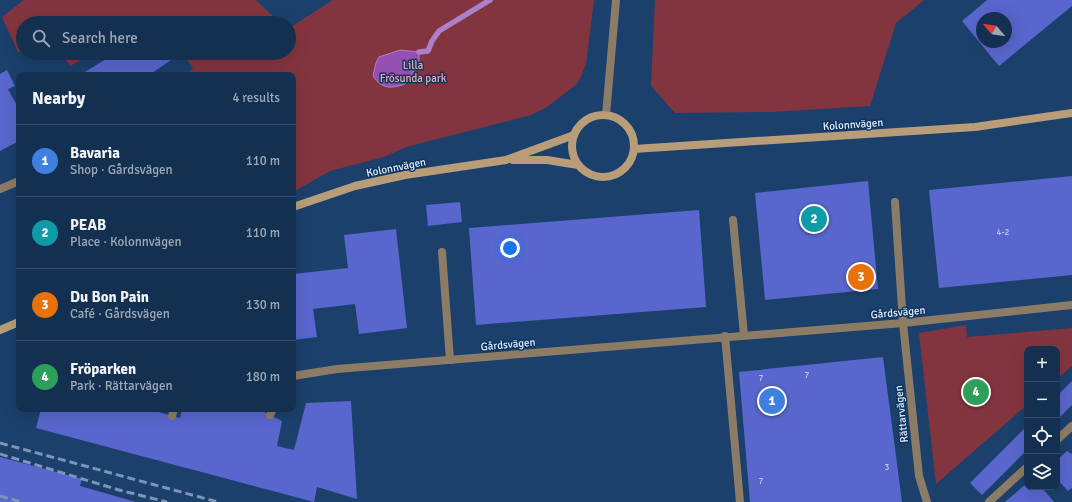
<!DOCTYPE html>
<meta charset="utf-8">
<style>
body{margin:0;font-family:Signika,sans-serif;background:#213c5b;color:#f1f3f6}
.controls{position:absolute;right:12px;bottom:12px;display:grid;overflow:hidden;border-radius:8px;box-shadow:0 4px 16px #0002}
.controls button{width:36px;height:36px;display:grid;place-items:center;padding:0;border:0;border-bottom:1px solid #334b68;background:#143051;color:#f1f3f6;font:20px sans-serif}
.compass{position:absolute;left:976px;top:12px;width:36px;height:36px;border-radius:50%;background:#143051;box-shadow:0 4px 16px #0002;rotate:299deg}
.you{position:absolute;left:510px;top:248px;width:14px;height:14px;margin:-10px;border:3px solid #fff;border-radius:50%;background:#1a73e8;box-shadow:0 0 0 6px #1a73e833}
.badge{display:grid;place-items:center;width:26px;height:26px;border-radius:50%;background:#eda83b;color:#fff;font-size:13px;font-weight:700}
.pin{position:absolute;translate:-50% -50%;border:2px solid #fff;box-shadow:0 1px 4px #0006}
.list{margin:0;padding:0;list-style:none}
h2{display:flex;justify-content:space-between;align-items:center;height:52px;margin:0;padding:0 16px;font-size:17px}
h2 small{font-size:13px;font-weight:400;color:#9da9b7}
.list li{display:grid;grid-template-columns:26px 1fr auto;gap:12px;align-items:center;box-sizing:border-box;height:72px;padding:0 16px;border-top:1px solid #334b68}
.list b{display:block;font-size:15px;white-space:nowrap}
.list p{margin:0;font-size:13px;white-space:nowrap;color:#9da9b7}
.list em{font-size:13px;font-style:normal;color:#9da9b7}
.icon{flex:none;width:22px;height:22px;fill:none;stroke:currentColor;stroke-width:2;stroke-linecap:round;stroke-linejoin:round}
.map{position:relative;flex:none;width:1072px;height:502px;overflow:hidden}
.search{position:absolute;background:#143051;box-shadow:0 4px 16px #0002;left:16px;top:16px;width:280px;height:44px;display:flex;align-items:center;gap:10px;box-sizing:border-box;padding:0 14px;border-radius:22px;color:#9da9b7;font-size:15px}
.panel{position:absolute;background:#143051;box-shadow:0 4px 16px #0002;left:16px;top:72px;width:280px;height:340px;border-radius:8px}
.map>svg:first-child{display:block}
.green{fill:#83353f}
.water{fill:#9451b2;stroke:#ab80c9}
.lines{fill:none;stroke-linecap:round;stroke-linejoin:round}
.stream{stroke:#ab80c9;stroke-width:5.5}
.building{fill:#5966cd;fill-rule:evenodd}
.lane{stroke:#8d7c65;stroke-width:8}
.street{stroke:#8d7c65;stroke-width:8}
.secondary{stroke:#b99d79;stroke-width:8}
.rail{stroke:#7c95b4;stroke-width:3;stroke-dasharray:8 4;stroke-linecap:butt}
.labels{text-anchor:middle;stroke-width:3;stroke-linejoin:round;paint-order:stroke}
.number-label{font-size:9px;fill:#bfccf2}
.park-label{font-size:11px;fill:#edaeb2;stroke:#0f3561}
.street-label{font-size:11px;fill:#e1eeff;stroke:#0f3561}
</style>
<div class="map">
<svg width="1072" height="502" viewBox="0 0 1072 502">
<rect width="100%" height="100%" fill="#1b406c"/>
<!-- green -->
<g class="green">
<polygon points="24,0 256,0 280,23 164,23 161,18 152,23 23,23 23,52 18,52 2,17"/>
<polygon points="333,0 594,0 586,64 582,74 577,84 547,107 531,115 406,147 384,157 330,171 293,192 293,75 184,75 193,69 183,53 289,53 289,28"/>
<polygon points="655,0 924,0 896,23 870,106 772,112 675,113 651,86"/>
<polygon points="33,53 95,53 70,66 63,56"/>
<polygon points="966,325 967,337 1072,328 1072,366 1057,379 1057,349 1027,349 1027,405 936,484 919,333"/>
</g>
<!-- water -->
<path class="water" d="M400,50L419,52V63L405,84C390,89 382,89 373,76L376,63L379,57Z"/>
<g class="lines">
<!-- stream -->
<polyline class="stream" points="419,52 428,51 432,41 439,31 490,0"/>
</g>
<!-- building -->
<g class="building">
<path d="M987,0H1072V6L999,66L962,21ZM982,18H1006V42H982Z"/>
<polygon points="116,53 175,53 177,56 149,75 80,75"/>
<polygon points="7,70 15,86 8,89 19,109 19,141 0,151 0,74"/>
<polygon points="1072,176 1072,275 939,288 929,190"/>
<polygon points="868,181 878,289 765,300 755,193"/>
<polygon points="460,202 462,222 428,226 426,205"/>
<polygon points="699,210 706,307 476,325 469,228"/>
<polygon points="396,229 407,328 359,334 355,304 313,309 317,337 293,340 293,274 348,268 344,235"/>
<polygon points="883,357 902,502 750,502 739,372"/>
<polygon points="1072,381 1072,405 1057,420 1057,396"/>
<polygon points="351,401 357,499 317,487 314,502 36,428 41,409 148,409 180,418 182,409 258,409 282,421 277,446 294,450 306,403"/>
<polygon points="1027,426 1027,450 982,495 970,483"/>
<polygon points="1067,451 1072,454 1072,488 1068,491 1057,479 1057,460"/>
<polygon points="0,457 82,479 80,486 136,502 0,502"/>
<polygon points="1027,483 1027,487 1047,487 1044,490 1054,502 1005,502"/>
</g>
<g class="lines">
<!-- lane -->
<g class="lane">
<polyline points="895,202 903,323"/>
<polyline points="733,220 744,335"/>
<polyline points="442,252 450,360"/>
<polyline points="725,336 740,502"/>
<polyline points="270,415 273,409"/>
<polyline points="172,416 174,409"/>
<polyline points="1057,440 1072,426"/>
<polyline points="989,502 1027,467"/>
</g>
<!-- street -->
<g class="street">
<polyline points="606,115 616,0"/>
<polyline points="0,189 19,181"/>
<polyline points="903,323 919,476 927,502"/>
<polyline points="293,376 337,369 903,323 1072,305"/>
</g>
<!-- secondary -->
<g class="secondary">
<circle cx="603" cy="146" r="31"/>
<polyline points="634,149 975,127 1072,113"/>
<polyline points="513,160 547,160 578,165"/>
<polyline points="293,207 355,186 405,175 506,160 574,135"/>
<polyline points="0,330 19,322"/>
</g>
<!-- rail -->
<g class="rail">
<polyline points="0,443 218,502"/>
<polyline points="0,454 119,490 167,502"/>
<polyline points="0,496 21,502"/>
</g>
</g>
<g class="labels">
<!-- number labels -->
<g class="number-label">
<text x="1003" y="235">4-2</text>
<text x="807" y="378">7</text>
<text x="761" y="381">7</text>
<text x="887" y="470">3</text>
<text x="761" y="484">7</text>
</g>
<!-- park labels -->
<g class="park-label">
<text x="413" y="69">Lilla<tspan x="413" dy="13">Frösunda park</tspan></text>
</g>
<!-- street labels -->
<g class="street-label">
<text transform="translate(853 124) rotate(-4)" y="4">Kolonnvägen</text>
<text transform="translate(396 167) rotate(-11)" y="4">Kolonnvägen</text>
<text transform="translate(898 312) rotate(-5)" y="4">Gårdsvägen</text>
<text transform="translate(508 344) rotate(-5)" y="4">Gårdsvägen</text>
<text transform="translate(901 414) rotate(-96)" y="4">Rättarvägen</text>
</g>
</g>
</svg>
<div class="controls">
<button>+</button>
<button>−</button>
<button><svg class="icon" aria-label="locate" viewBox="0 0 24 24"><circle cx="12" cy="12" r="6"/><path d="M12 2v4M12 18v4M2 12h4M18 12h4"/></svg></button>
<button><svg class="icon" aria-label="layers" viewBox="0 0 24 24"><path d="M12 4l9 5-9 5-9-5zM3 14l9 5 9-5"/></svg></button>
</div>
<svg class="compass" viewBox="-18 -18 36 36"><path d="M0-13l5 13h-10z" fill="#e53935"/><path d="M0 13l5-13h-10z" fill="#9da9b7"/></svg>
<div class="you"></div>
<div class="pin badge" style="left:772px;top:401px;background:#3f7fe0">1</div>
<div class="pin badge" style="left:814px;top:219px;background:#0f9aa8">2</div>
<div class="pin badge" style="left:861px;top:277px;background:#e8710a">3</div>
<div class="pin badge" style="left:976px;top:392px;background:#2e9e5b">4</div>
<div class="search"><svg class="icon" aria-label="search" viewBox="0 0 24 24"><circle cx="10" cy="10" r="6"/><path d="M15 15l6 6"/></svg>Search here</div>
<section class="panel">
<h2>Nearby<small>4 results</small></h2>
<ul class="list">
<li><span class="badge" style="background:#3f7fe0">1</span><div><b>Bavaria</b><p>Shop · Gårdsvägen</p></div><em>110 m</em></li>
<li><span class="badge" style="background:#0f9aa8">2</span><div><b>PEAB</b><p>Place · Kolonnvägen</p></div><em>110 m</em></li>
<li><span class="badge" style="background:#e8710a">3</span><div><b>Du Bon Pain</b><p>Café · Gårdsvägen</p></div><em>130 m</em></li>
<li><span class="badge" style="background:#2e9e5b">4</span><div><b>Fröparken</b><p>Park · Rättarvägen</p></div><em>180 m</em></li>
</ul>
</section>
</div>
